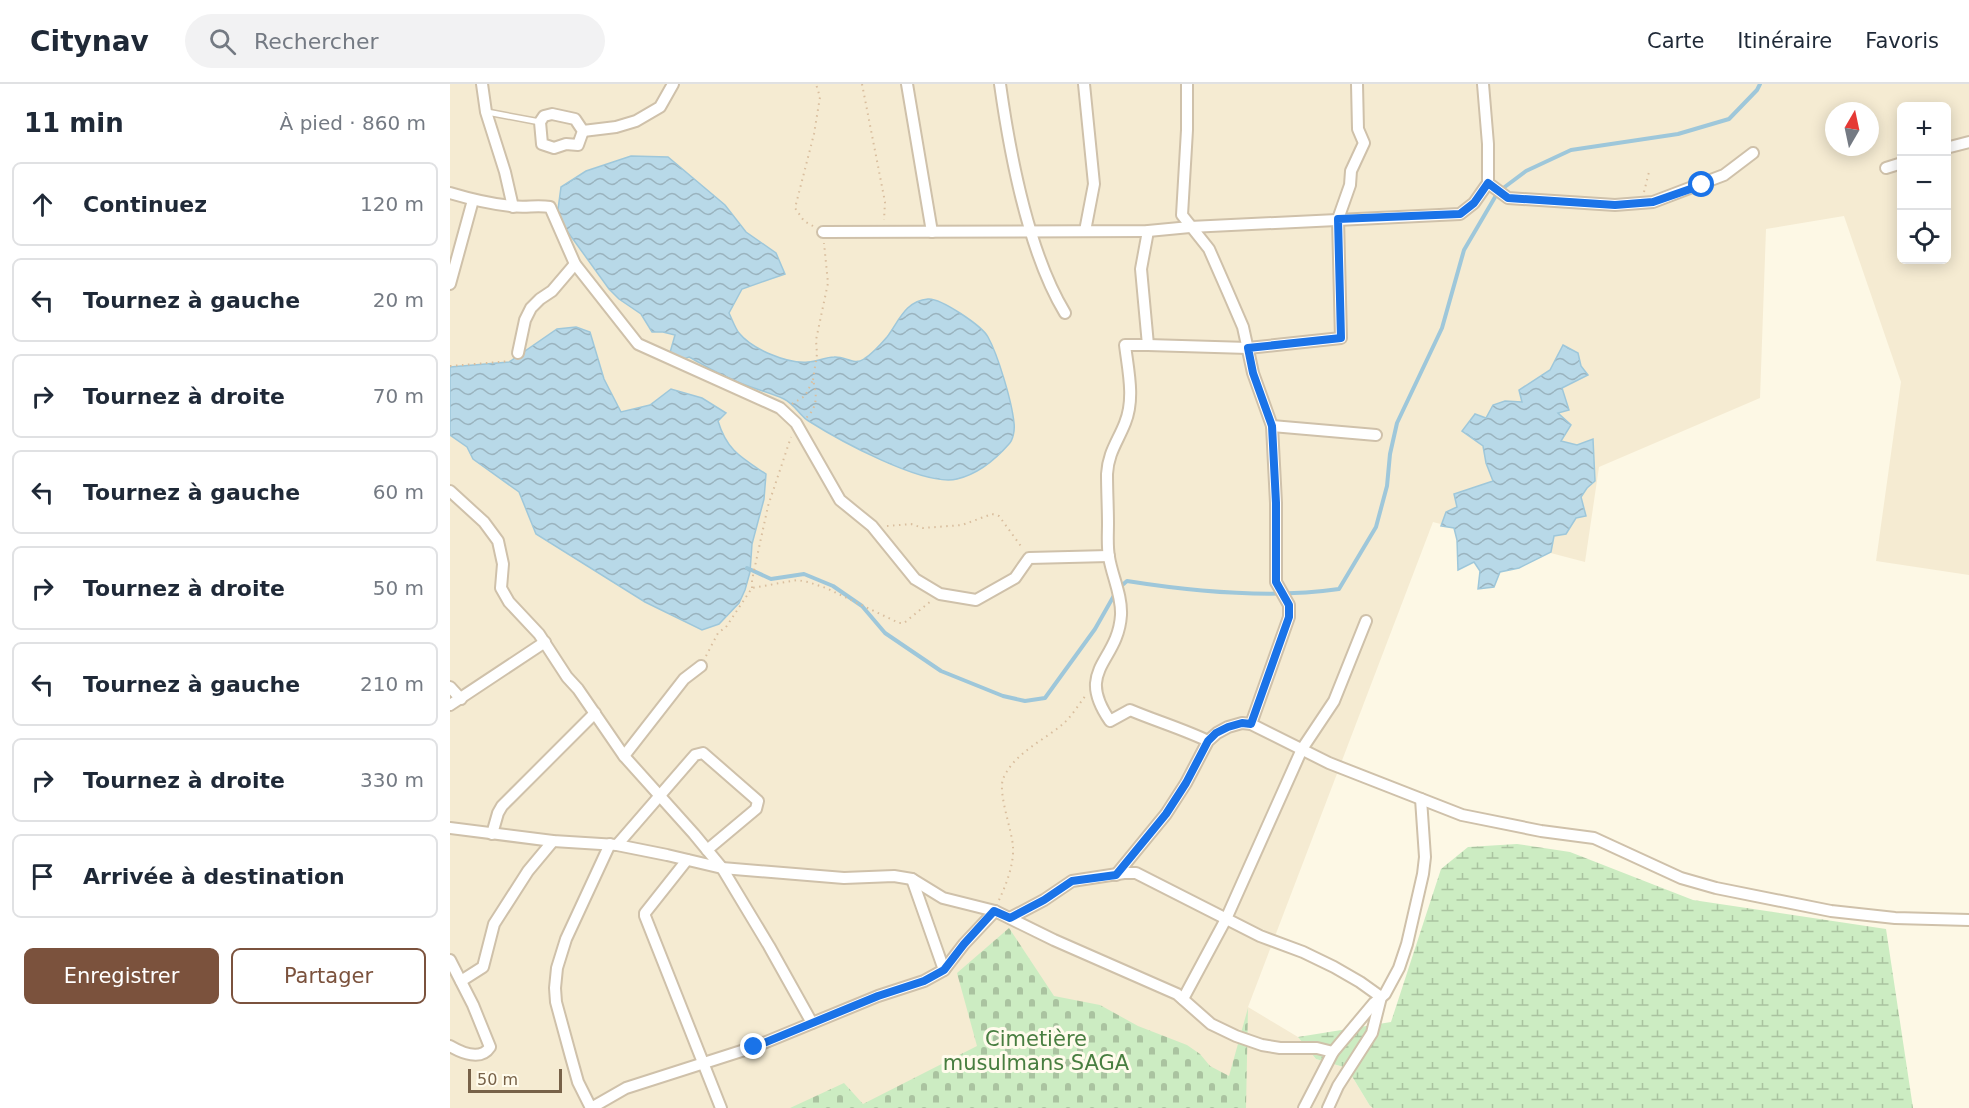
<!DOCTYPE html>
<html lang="fr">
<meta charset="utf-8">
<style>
body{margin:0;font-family:"DejaVu Sans",sans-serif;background:#f2f2f3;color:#1f2937}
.controls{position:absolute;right:18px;top:18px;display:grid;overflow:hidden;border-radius:9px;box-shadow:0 3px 15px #0003}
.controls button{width:54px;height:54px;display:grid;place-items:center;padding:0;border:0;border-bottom:2px solid #e0e1e3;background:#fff;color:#1f2937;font:30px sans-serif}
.compass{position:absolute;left:1375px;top:18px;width:54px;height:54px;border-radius:50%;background:#fff;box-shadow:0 3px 15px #0003;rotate:9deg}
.scale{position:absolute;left:18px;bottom:15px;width:94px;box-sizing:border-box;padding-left:6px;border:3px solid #776148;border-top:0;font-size:16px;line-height:21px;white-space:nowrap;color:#776148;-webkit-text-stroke:4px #fffbec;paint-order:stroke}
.stop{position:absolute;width:18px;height:18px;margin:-14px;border:4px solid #1a73e8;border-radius:50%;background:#fff}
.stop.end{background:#1a73e8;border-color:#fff;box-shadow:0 2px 6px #0008}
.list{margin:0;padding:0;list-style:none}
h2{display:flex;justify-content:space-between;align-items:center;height:78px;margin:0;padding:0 24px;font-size:26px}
h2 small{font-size:20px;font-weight:400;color:#747a83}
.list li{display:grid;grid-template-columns:39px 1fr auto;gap:18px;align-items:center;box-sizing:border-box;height:84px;margin:0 12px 12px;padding:0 12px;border:2px solid #e0e1e3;border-radius:9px}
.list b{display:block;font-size:22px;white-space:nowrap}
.list em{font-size:20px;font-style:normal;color:#747a83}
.actions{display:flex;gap:12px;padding:18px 24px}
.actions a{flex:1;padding:14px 0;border:2px solid #7b523d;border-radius:9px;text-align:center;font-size:21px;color:#7b523d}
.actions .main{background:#7b523d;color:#fff}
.icon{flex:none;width:33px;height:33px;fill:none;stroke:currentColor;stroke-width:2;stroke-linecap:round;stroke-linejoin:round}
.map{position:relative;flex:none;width:1519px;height:1024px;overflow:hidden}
header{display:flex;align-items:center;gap:36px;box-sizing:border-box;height:84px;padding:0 30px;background:#fff;border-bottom:2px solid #e0e1e3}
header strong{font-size:28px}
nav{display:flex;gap:33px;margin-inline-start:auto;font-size:21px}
.search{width:420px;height:54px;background:#f2f2f3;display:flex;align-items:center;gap:15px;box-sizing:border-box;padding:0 21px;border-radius:33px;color:#747a83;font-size:22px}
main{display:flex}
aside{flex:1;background:#fff}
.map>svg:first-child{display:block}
.residential{fill:#f5ebd2;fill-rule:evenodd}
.wetland{fill:url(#wetland-marsh)}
.cemetery{fill:url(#cemetery-stones)}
.water{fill:url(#water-waves);stroke:#9ec7da;stroke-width:1.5}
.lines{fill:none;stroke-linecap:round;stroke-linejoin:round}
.stream{stroke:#9ec7da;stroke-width:4}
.lane-casing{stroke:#cfc1aa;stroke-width:8}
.street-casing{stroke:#cfc1aa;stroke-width:14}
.path{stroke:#d9be9e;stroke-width:2;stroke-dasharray:1.5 4.5;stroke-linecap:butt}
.lane{stroke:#fff;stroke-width:5}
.street{stroke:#fff;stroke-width:10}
.route{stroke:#1a73e8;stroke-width:8}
.labels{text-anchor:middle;stroke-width:6;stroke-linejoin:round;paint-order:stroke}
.park-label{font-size:21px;fill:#487e40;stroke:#fffbec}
</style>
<header>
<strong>Citynav</strong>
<div class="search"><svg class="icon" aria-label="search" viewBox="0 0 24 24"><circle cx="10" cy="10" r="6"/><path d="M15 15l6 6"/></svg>Rechercher</div>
<nav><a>Carte</a><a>Itinéraire</a><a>Favoris</a></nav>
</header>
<main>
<aside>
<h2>11 min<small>À pied · 860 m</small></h2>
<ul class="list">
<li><svg class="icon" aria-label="ahead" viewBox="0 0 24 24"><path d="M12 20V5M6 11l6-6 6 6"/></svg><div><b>Continuez</b></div><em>120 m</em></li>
<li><svg class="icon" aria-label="left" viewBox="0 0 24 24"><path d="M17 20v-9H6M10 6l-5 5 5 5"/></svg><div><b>Tournez à gauche</b></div><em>20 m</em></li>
<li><svg class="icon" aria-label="right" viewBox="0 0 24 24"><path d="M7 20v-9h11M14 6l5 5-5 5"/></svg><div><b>Tournez à droite</b></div><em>70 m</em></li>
<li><svg class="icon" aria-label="left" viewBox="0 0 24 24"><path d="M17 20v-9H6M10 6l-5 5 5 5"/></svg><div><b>Tournez à gauche</b></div><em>60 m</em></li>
<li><svg class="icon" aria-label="right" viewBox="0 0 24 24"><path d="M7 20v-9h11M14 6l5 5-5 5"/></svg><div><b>Tournez à droite</b></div><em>50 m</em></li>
<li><svg class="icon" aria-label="left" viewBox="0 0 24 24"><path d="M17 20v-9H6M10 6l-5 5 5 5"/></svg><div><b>Tournez à gauche</b></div><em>210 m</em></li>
<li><svg class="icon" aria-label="right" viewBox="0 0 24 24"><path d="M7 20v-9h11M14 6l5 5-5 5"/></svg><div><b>Tournez à droite</b></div><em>330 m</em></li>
<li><svg class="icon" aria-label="arrive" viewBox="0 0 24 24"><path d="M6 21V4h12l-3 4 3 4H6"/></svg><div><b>Arrivée à destination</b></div></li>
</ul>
<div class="actions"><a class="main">Enregistrer</a><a>Partager</a></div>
</aside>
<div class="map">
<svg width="1519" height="1024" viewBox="0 0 1519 1024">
<defs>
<pattern id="wetland-marsh" width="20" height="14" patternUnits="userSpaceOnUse" patternTransform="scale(1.5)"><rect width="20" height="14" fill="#ccecc2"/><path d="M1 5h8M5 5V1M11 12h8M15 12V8" fill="none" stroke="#aac3a0"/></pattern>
<pattern id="cemetery-stones" width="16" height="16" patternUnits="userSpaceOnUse" patternTransform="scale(1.5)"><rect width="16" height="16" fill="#ccecc2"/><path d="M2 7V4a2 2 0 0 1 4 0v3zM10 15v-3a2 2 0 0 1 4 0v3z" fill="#aac3a0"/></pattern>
<pattern id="water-waves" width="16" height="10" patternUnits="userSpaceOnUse" patternTransform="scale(1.5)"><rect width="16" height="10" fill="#b8d9e8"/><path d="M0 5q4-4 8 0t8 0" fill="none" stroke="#9ab3be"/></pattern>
</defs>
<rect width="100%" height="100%" fill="#fdf8e5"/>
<!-- residential -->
<path class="residential" d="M0,0H1519V491L1426,477L1451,298L1394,132L1316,145L1310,314L1149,383L1135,478L983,438L798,923L848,953L866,975L897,984L920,1022L923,1024H0ZM1452,22H1496V176H1452ZM1384,27H1420V63H1384Z"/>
<!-- wetland -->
<polygon class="wetland" points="1067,760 1120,768 1243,816 1436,845 1463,1024 923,1024 920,1022 897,984 866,975 848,953 941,938 991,785 1018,763"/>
<!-- cemetery -->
<polygon class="cemetery" points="559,844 604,912 650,921 688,942 737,961 750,970 760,982 779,992 798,924 796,1024 340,1024 394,999 413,1020 527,962 507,889"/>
<!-- water -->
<g class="water">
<path d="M181,72L218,73L275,121L296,148L326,169L335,190L292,205L279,229C282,235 285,244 289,249C302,265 337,280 358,278C367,278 375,273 384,273C395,272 404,282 414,275C422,270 431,260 437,253C449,237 455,217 478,215C491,214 532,242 538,253C548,271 562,318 564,339C565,346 563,356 559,360C545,376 528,390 507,395C473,403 387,355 357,336C349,330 344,320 334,315C316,307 296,303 279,294C265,288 252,280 239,273L229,277L219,272L225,251L213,248H202L191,230L169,215L159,205L107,133L111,103L136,87Z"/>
<path d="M126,243L140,248L154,295L171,328L200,321L221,305L252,314L276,329L268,337C277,367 292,374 316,390L314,415L302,460L300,488L295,506L289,519L269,540L252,546L195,518L86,450L69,408L23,375L17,363L0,351V283L59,278L107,245Z"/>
<polygon points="1113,261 1128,269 1131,282 1138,291 1112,304 1119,326 1108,329 1121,341 1111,357 1127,361 1143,355 1145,397 1137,404 1131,413 1136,432 1126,434 1116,450 1104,452 1101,468 1069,484 1050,488 1044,503 1028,505 1030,487 1024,478 1008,486 1007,456 1004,444 991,442 996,428 1007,423 1004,410 1043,397 1036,379 1033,362 1012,347 1025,330 1036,334 1043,321 1055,317 1072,318 1069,306 1100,286"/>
</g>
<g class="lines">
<!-- stream -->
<g class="stream">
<polyline points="297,484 321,495 354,490 383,502 412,522 435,549 491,587 553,612 575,617 595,614 645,545 666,508"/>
<path d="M670,503L677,497C746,508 820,515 889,505L926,443L937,402L940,370L947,339L992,244L1014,166L1048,108L1076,87L1121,66L1228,50L1279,35L1307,6L1310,0"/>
</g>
<defs>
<polyline id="lane" points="37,28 90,38"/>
<g id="street">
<polyline points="32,0 36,28 55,88 63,123"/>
<polyline points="457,0 482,148"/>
<path d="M550,0C560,71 578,168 615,229"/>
<polyline points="634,0 644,100 635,147"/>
<polyline points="737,0 737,46 732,131 759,165 777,206 793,243 803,289 822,342 826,419 826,498 839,521 839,533 801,640"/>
<polyline points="1033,0 1038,60 1038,99 1058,114 1165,121 1203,118 1274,91 1303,69"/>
<polygon points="102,30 125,35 133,47 128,61 116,60 104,64 92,60 90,38 94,32"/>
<polyline points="133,47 166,43 186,37 210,23 223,0"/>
<polyline points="1496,64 1519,58"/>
<polyline points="1436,84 1452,79"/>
<path d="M0,109C20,115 41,120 61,122C74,124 87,121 100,123L125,180L188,260L330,324L346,339L390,416L422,442L465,495L490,510L526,516L565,494L579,474L659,472"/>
<path d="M698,147L691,185L698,261H675C678,286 685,315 675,339C668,357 658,369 657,390C657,407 658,424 658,440C658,451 657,462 659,473C662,492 672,511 671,531C668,579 624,585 660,637L680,626C706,637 733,645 758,657"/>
<polyline points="373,148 698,147 740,143 1010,130 1024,119 1038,99"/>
<polyline points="0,200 23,116"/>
<polyline points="698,261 798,264 891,254 888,135 900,101 901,87 914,59 908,45 907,0"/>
<polyline points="68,269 75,236 81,224 90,215 102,207 125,180"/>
<polyline points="822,342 926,351"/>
<polyline points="0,407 34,438 48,457 53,480 51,504 59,518 89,550 117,593 128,605 174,672 244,750 272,784 319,862 362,939"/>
<polyline points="0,603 11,615"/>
<polyline points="0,621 95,558"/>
<polyline points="174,672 234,595 251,582"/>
<polyline points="0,744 103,757 167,761 217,771 272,784 394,794 444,792 462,795 493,814 545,827 604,856 727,910 761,940 786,952 812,961 830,964 867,964 883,968"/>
<polyline points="42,750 48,729 52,722 145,629"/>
<polyline points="167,761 245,671 253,669 308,717 306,725 257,766"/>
<polyline points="237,776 195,829 195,832 271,1024"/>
<polyline points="666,791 716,730 736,699 758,657 767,649 778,643 792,639 801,640 879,679 1012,731 1091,747 1144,754 1231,794 1266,804 1381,827 1445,834 1519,836"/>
<polyline points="462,795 494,886"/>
<polyline points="560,834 594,816 622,797 674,789 686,789 810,852 853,868 884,883 910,898 931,913 922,949 888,1002 878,1024"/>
<path d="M0,876L23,921L40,963C31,977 12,969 0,962"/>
<polyline points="11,897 33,883 44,840 78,787 103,757"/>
<polyline points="733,915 776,835 852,665 884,617 916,537"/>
<polyline points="141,1024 176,1004 304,963 428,912 474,897 494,886 514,860 545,827"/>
<polyline points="141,1024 128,998 121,973 106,918 105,904 107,884 116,855 160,760"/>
<polyline points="854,1024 883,968 924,919 935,910 949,884 957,860 973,790 975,773 971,715"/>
</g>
</defs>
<!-- lane casing -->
<use href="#lane" class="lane-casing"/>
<!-- street casing -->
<use href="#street" class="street-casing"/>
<!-- path -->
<g class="path">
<polyline points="412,0 435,118 434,136"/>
<polyline points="1194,108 1199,88"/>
<polyline points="363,142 354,137 345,124 364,50 370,13 366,0"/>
<polyline points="0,282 60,277"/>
<polyline points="363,296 367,270 366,256 378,199 374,159"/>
<path d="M342,320L355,312L363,296C367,311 368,323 356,334"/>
<polyline points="437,442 461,440 473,444 512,441 542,430 549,432 573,465"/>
<polyline points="302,504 302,496 318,422 341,353"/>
<polyline points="256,572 268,549 276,543 302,504 347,496 358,498 376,504 449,539 454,539 481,517"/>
<path d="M549,816C556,801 564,781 563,763C562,746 548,710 553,695C564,669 593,657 613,640C622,632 629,620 636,611"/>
</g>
<!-- lane -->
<use href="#lane" class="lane"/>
<!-- street -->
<use href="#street" class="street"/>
</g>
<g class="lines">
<!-- route -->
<polyline class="route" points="304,963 428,912 474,897 494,886 514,860 544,827 560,834 594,816 622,797 666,791 716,730 736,699 758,657 766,649 778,643 792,639 801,640 839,533 839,521 826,498 826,419 822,342 803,289 798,264 891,254 888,135 1010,130 1024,119 1038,99 1058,114 1165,121 1203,118 1252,101"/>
</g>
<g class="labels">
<!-- park labels -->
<g class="park-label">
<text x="586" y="962">Cimetière<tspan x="586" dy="24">musulmans SAGA</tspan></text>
</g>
</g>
</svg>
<div class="controls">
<button>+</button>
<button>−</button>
<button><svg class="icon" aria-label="locate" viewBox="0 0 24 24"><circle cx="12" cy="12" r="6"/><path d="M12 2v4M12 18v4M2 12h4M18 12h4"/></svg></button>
</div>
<svg class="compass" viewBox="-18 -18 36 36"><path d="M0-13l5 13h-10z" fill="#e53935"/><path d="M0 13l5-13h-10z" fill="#747a83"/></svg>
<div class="scale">50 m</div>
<div class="stop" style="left:1252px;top:101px"></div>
<div class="stop end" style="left:304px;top:963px"></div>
</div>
</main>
